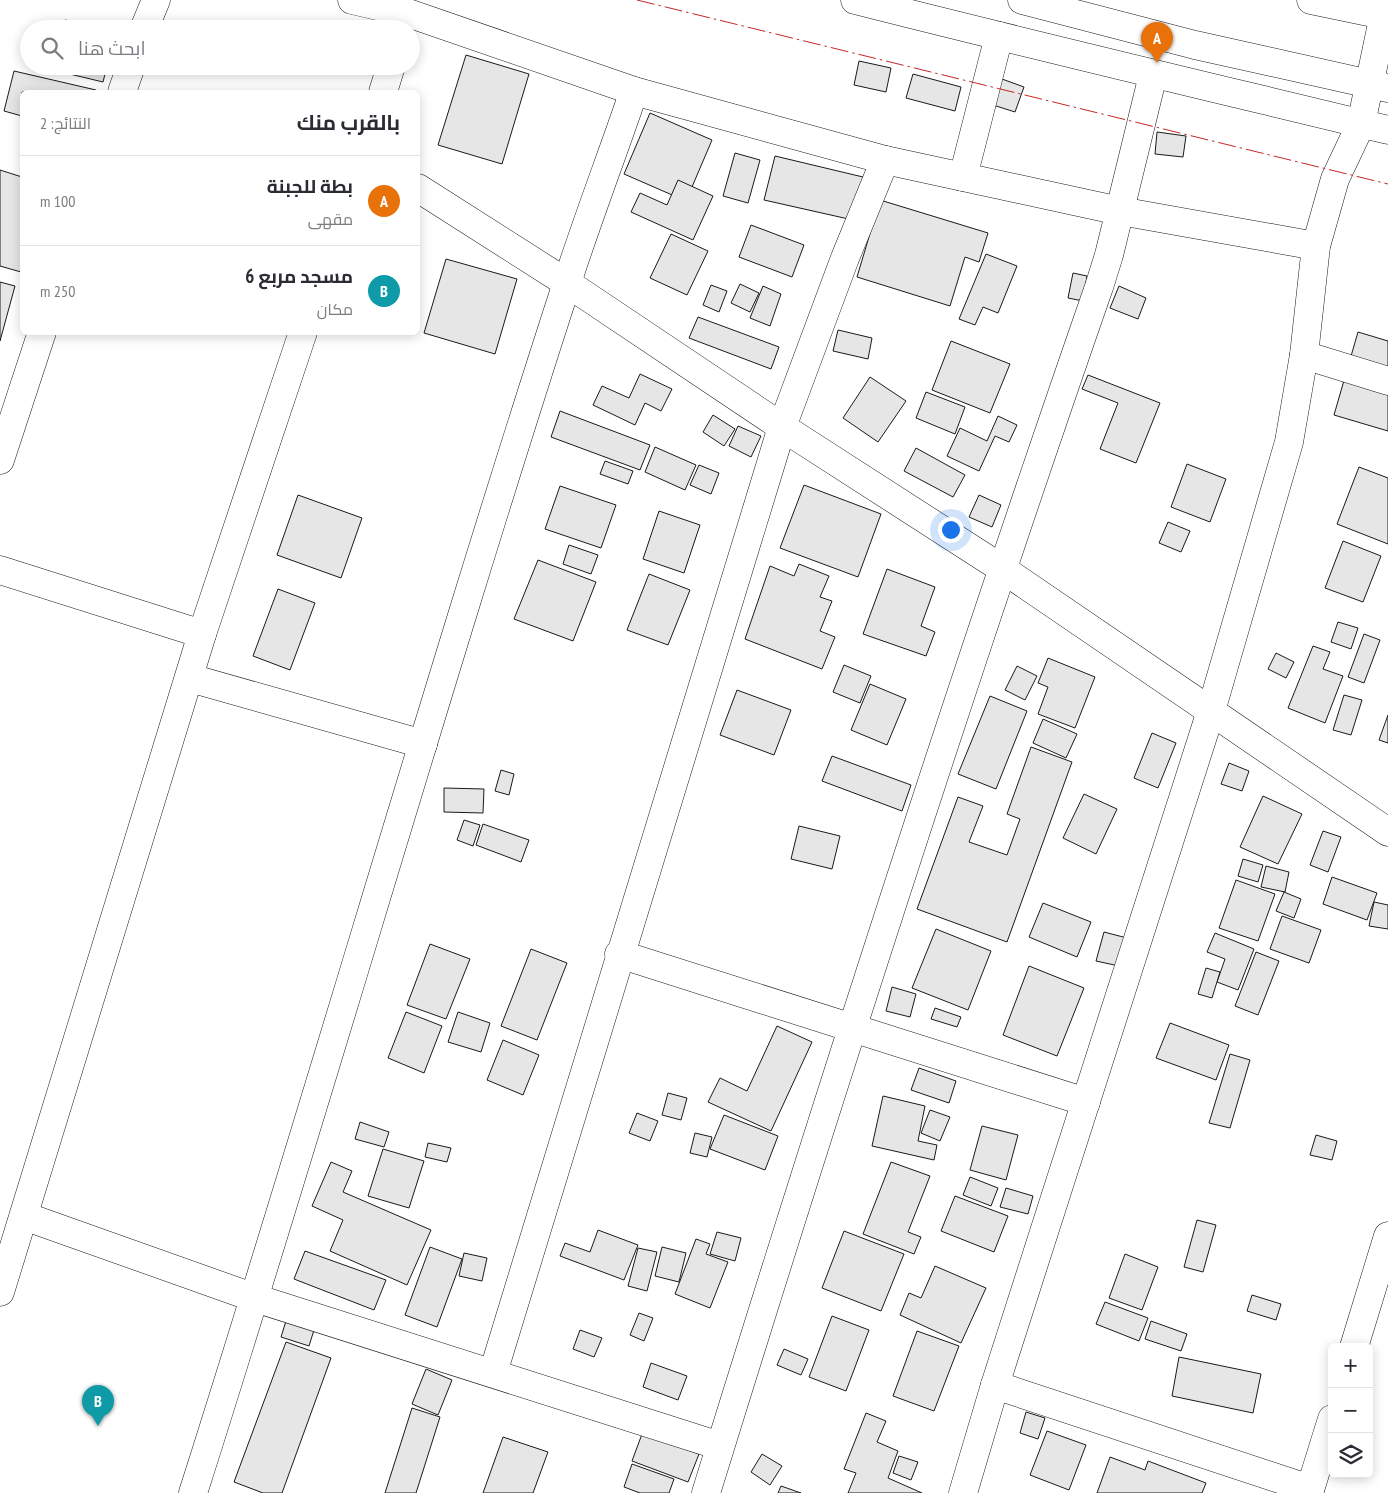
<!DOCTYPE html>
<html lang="ar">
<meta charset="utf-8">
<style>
body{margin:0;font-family:"PT Sans Narrow",Cairo,sans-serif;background:#f7f7f7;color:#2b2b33;direction:rtl}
.controls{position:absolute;right:15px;bottom:15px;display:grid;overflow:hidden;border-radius:8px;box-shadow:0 2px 12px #0003}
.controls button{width:45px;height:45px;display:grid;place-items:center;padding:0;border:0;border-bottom:1px solid #e1e1e2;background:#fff;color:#2b2b33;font:25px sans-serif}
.you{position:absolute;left:950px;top:529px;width:18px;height:18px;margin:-12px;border:4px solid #fff;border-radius:50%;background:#1a73e8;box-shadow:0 0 0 8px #1a73e833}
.badge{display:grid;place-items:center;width:32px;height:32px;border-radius:50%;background:#0f766e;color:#fff;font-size:16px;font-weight:700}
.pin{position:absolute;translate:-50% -41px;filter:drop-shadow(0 1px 2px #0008)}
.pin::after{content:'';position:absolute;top:26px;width:18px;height:15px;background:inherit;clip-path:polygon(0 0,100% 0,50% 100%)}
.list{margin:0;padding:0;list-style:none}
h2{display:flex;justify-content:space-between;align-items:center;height:65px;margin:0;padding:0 20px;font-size:21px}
h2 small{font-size:16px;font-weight:400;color:#7c7c81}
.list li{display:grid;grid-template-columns:32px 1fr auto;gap:15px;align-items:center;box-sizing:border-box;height:90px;padding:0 20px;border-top:1px solid #e1e1e2}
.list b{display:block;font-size:19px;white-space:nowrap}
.list p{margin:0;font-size:16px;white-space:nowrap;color:#7c7c81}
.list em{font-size:16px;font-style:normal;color:#7c7c81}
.icon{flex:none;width:28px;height:28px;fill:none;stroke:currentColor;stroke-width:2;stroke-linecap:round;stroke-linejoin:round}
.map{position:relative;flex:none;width:1388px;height:1493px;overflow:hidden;direction:ltr}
.search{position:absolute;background:#fff;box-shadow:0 2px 12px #0003;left:20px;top:20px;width:400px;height:55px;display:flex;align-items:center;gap:12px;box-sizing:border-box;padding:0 18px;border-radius:28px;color:#7c7c81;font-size:19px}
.panel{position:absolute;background:#fff;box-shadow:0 2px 12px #0003;left:20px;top:90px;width:400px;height:245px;border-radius:8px;direction:rtl}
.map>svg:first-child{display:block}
.building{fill:#e6e6e6;stroke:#1a1a1a}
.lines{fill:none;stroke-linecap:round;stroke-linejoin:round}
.minor-casing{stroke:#1a1a1a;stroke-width:29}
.tertiary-casing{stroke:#1a1a1a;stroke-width:29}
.trunk-casing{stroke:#1a1a1a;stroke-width:29}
.minor{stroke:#fff;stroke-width:28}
.tertiary{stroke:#fff;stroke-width:28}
.trunk{stroke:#fff;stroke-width:28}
.power{stroke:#c62828;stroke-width:1;stroke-dasharray:18 4 2.5 4;stroke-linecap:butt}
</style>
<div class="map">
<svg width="1388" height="1493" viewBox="0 0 1388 1493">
<rect width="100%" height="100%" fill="#fff"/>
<!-- building -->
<g class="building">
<polygon points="65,20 102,29 63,29"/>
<polygon points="466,55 529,74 502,164 438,145"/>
<polygon points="859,61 891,68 886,92 854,85"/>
<polygon points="54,66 107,66 103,82 53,70"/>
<polygon points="14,71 96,90 96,92 22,92 22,116 4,111"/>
<polygon points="913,74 961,87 955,111 906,98"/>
<polygon points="1002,79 1024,87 1015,112 993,105"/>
<polygon points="650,113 712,140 686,201 624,174"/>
<polygon points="1157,132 1186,136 1183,157 1155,154"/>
<polygon points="735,153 760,160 748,203 723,196"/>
<polygon points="775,156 863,177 853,220 764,200"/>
<polygon points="0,170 22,177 21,272 0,266"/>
<polygon points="678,180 713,196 693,240 631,212 640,193 667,205"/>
<polygon points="880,200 988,233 979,262 965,257 950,306 857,277"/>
<polygon points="751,225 804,245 792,277 739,257"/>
<polygon points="671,234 708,251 687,295 650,278"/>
<polygon points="986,254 1017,266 998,313 983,307 975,325 959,319"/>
<polygon points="446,259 517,279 495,354 424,333"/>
<polygon points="1073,273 1087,276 1083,301 1068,298"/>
<polygon points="0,282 15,286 0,341"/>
<polygon points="740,284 759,293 750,312 731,303"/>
<polygon points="711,285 727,291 719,312 703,305"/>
<polygon points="763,286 781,294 770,326 750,318"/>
<polygon points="1119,286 1146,298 1138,319 1110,308"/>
<polygon points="698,317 779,347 771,369 689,338"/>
<polygon points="838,330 872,338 868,359 833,351"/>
<polygon points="1358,332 1388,341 1388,431 1334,415"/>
<polygon points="951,341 1010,364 990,413 932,390"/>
<polygon points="640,374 672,389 661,411 645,403 635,425 593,405 602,386 629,398"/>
<polygon points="1088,375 1160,403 1136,463 1100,449 1118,403 1082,389"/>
<polygon points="870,377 906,401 878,442 843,418"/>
<polygon points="926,392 965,407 955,434 916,418"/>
<polygon points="560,411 650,445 640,470 551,437"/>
<polygon points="713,415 735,429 724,446 703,432"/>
<polygon points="998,416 1017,425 1009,442 995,436 979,471 947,456 960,428 987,441"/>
<polygon points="738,426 761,436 751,457 729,446"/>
<polygon points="655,447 696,465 685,490 645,472"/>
<polygon points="916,448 965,475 953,497 904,471"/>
<polygon points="605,461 633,471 628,484 600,474"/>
<polygon points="1187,464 1226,479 1210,522 1171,507"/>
<polygon points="699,465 719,473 711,494 690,485"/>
<polygon points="1359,467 1388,478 1388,544 1337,524"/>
<polygon points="804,485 881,514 858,577 780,548"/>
<polygon points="560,486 616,505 601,548 545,529"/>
<polygon points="298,495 362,518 341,578 277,555"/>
<polygon points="979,495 1001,505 992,527 969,517"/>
<polygon points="659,511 700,525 684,573 643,559"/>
<polygon points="1168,522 1190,531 1181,552 1159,543"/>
<polygon points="1343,541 1381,556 1363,602 1325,588"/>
<polygon points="569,545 598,555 591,574 563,564"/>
<polygon points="538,560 596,582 573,641 514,619"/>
<polygon points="799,564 829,576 820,597 832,601 820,631 835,637 822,669 745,639 770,566 794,576"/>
<polygon points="887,569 935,587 921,626 935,632 926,656 863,634"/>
<polygon points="649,574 690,590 668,645 627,630"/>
<polygon points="278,589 315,603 290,670 253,656"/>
<polygon points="1338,622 1358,628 1351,649 1331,642"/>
<polygon points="1364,634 1380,640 1364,683 1348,677"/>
<polygon points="1313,646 1330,652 1323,669 1343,676 1325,723 1288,708"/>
<polygon points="1276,653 1294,662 1286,678 1268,669"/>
<polygon points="1048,658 1095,677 1075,728 1038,714 1048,687 1038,683"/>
<polygon points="844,665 871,676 860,703 833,692"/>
<polygon points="1017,666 1037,676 1025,700 1005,690"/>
<polygon points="870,684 906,699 887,745 851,730"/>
<polygon points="737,690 791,710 774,755 720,735"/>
<polygon points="1344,695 1362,700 1351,735 1333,730"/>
<polygon points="990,696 1027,711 996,789 958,774"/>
<polygon points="1388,715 1388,743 1379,740"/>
<polygon points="1043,719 1077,734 1066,758 1033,743"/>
<polygon points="1152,733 1176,743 1158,788 1134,778"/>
<polygon points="1031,747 1072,762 1007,942 917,909 958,797 983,806 969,842 1007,855 1020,819 1007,814"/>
<polygon points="832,756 911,785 902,811 822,781"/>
<polygon points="1229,763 1249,771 1242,791 1221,784"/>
<polygon points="501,770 514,774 509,795 495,791"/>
<polygon points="444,788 484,789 483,813 444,812"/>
<polygon points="1084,794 1117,809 1096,854 1063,838"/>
<polygon points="1263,796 1302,814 1278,864 1240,847"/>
<polygon points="464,820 480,825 473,846 457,840"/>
<polygon points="483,824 529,840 521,862 476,845"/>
<polygon points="799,826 840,836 832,869 791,859"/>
<polygon points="1323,831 1341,837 1328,872 1310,865"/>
<polygon points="1243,859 1263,865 1258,882 1238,876"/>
<polygon points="1266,866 1289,872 1285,892 1261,887"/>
<polygon points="1332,877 1377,893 1367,920 1323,904"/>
<polygon points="1236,880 1275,894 1258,941 1219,928"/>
<polygon points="1284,892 1301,899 1294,918 1276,911"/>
<polygon points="1374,902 1388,905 1388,929 1369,926"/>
<polygon points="1043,903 1091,922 1077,957 1029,937"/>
<polygon points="1282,916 1321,930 1309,963 1270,949"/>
<polygon points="936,929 991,951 968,1010 912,988"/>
<polygon points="1104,932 1127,938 1119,966 1096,961"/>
<polygon points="1215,933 1254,949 1238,990 1217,982 1225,959 1207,952"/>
<polygon points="430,944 470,959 446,1019 407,1005"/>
<polygon points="531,949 567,963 537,1040 501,1026"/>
<polygon points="1256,952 1279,961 1258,1015 1235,1006"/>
<polygon points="1029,966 1084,988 1057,1056 1003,1035"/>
<polygon points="1206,968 1220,972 1212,998 1198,994"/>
<polygon points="892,987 916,994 910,1017 886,1011"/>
<polygon points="935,1008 961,1017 957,1027 931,1019"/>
<polygon points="406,1012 442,1026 424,1073 388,1058"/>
<polygon points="458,1012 490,1023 481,1052 448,1042"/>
<polygon points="1170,1023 1229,1045 1216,1080 1156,1058"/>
<polygon points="777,1026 812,1042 771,1131 708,1102 720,1078 747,1091"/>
<polygon points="503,1040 539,1055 523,1095 487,1080"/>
<polygon points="1230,1054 1250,1060 1230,1128 1209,1123"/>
<polygon points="919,1068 956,1081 949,1103 911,1090"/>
<polygon points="668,1093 687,1098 681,1120 662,1115"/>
<polygon points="883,1096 925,1106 918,1141 937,1145 934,1160 872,1146"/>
<polygon points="930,1110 950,1117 940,1141 921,1133"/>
<polygon points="637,1113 658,1121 650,1141 629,1133"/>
<polygon points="724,1115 778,1136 765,1170 710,1149"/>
<polygon points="360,1122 389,1132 384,1147 355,1139"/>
<polygon points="982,1126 1018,1135 1006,1180 970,1170"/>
<polygon points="695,1133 712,1137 707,1157 690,1153"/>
<polygon points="1316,1135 1337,1141 1332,1160 1310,1155"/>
<polygon points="428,1143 451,1148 447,1162 425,1157"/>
<polygon points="383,1149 424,1161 409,1208 368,1196"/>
<polygon points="331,1162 352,1171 343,1192 431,1230 407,1285 330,1251 343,1220 312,1206"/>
<polygon points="891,1162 930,1176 908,1232 921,1237 914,1254 863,1234"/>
<polygon points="970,1177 998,1188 991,1206 963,1195"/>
<polygon points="1006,1188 1033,1196 1028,1214 1000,1207"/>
<polygon points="955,1196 1008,1216 994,1252 941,1231"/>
<polygon points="1197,1220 1216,1225 1203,1272 1184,1267"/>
<polygon points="598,1230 638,1245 624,1280 560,1256 565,1243 590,1252"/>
<polygon points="844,1231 904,1254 881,1311 822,1288"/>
<polygon points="717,1232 741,1238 735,1261 710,1254"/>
<polygon points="696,1239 710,1244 706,1254 728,1262 710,1308 675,1294"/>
<polygon points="430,1247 462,1259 437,1327 405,1315"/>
<polygon points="662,1247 686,1253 679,1282 655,1276"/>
<polygon points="638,1248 657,1252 647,1291 628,1286"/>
<polygon points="305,1251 386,1280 374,1310 294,1279"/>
<polygon points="464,1253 487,1258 482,1281 459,1276"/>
<polygon points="1125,1254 1158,1267 1142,1310 1109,1298"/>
<polygon points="935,1266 986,1288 961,1343 900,1315 909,1293 921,1298"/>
<polygon points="1252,1295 1281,1304 1276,1320 1247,1311"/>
<polygon points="1105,1302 1148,1318 1139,1341 1096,1324"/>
<polygon points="639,1313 653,1318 644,1341 630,1335"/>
<polygon points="832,1316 869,1330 846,1391 809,1377"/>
<polygon points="286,1321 314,1330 309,1346 281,1337"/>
<polygon points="1151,1321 1187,1334 1181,1351 1145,1339"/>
<polygon points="580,1330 602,1338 594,1357 573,1349"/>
<polygon points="917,1331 959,1346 934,1411 893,1396"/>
<polygon points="286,1342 331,1358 282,1493 263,1493 234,1482"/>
<polygon points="784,1349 808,1359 801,1375 777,1365"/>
<polygon points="1179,1357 1261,1374 1253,1413 1172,1396"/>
<polygon points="651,1363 687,1376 678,1400 643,1387"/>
<polygon points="426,1369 452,1380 438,1415 412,1404"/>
<polygon points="412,1408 440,1417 416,1493 385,1493"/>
<polygon points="1026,1412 1045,1418 1038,1439 1020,1433"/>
<polygon points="866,1413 886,1421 877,1442 898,1451 888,1478 922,1493 848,1493 856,1473 844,1469"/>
<polygon points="1047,1431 1086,1445 1069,1490 1030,1475"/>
<polygon points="642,1434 699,1454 688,1482 632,1461"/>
<polygon points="503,1437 548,1452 533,1493 483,1493"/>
<polygon points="762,1454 782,1466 770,1485 751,1472"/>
<polygon points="899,1456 918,1462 911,1480 893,1473"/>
<polygon points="1110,1457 1145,1470 1148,1461 1206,1483 1202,1493 1097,1493"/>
<polygon points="632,1464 674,1479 669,1493 640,1493 624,1487"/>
<polygon points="781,1486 801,1493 778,1493"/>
</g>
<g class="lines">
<defs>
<g id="minor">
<polyline points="352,0 408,13 634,91 885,160 1120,211 1316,246"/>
<polyline points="1311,0 1388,16"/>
<polyline points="144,29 156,0"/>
<polyline points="122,92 131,66"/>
<polyline points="383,92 391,66"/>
<polyline points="963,177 999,36"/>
<polyline points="418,188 567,283 782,427 1001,568 1388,832"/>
<polyline points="1304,355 1388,381"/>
<polyline points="0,460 42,332"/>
<polyline points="0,570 202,634"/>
<polyline points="190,678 423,744"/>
<polyline points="619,954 1086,1102"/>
<polyline points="24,1216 255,1298 720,1446"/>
<polyline points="0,1292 202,634 303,332"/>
<polyline points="493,1373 782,427 845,258 885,160"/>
<polyline points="995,1385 1310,1489"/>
<path d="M193,1493C321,1092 436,686 566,286C587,220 612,156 634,91"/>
<path d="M706,1493C831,1089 960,686 1099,287L1109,255L1153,75"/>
<polyline points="963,1493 995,1385 1211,711 1289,442 1304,355 1316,246 1335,179 1361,124"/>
</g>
<g id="tertiary">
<polyline points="1361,124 1387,0"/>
<polyline points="1354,1347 1388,1236"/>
<polyline points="1309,1493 1332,1419"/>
</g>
<g id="trunk">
<path d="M855,0C1032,45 1210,87 1388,130"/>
<polyline points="1022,0 1195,45 1388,88"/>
</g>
</defs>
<!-- minor casing -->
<use href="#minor" class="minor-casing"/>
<!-- tertiary casing -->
<use href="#tertiary" class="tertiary-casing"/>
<!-- trunk casing -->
<use href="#trunk" class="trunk-casing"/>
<!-- minor -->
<use href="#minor" class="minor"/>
<!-- tertiary -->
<use href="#tertiary" class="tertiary"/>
<!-- trunk -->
<use href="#trunk" class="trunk"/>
<!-- power -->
<polyline class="power" points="637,0 1388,184"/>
</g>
</svg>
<div class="controls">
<button>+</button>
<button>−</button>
<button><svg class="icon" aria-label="layers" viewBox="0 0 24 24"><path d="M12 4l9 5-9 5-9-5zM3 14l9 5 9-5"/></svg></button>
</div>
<div class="you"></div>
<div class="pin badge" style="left:1157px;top:63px;background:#e8710a">A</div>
<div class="pin badge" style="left:98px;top:1426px;background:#0f9aa8">B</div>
<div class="search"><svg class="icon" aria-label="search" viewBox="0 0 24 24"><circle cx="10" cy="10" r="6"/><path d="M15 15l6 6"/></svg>ابحث هنا</div>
<section class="panel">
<h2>بالقرب منك<small>النتائج: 2</small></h2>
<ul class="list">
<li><span class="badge" style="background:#e8710a">A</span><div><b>بطة للجبنة</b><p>مقهى</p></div><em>100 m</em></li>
<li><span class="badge" style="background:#0f9aa8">B</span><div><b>مسجد مربع 6</b><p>مكان</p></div><em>250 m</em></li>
</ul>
</section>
</div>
